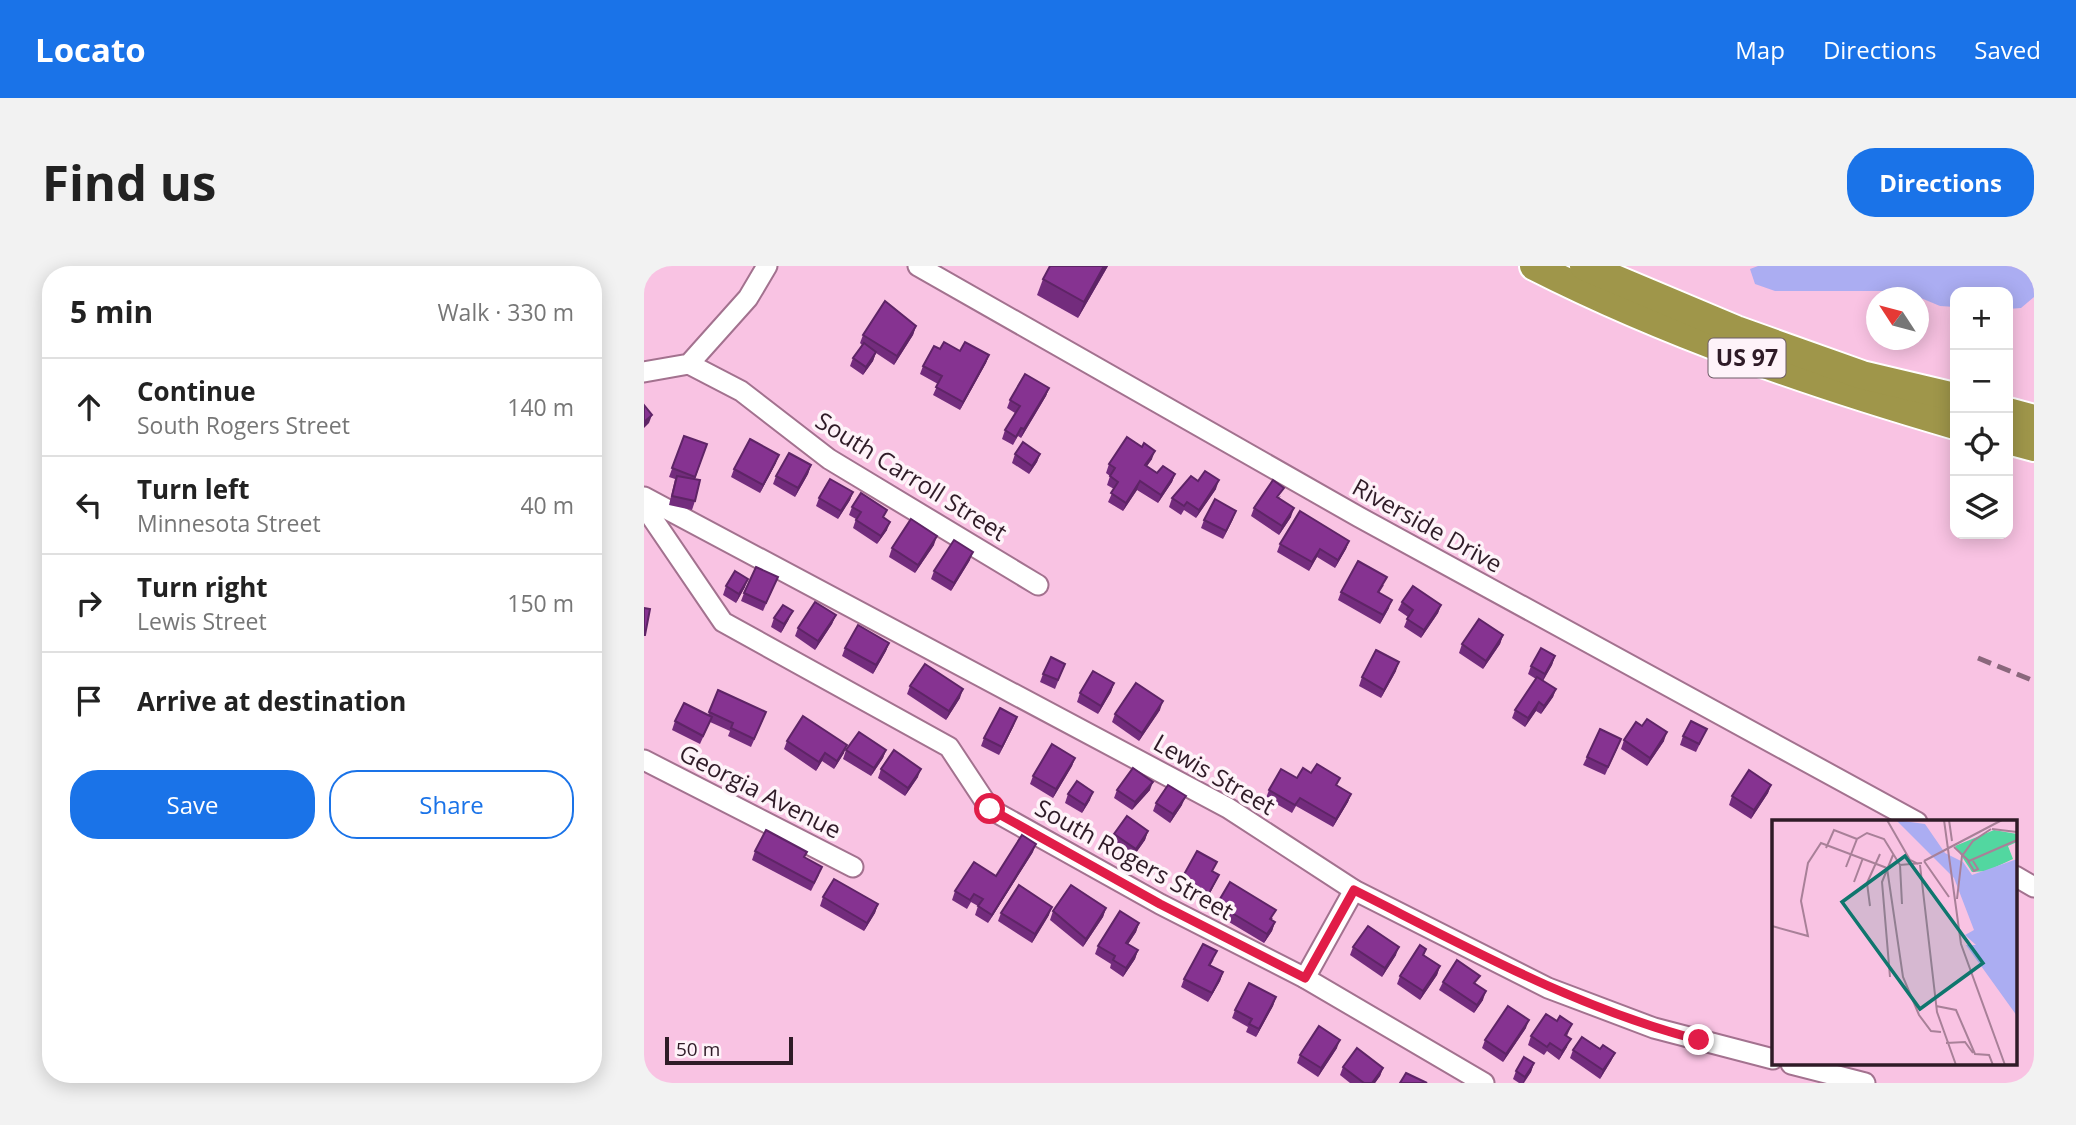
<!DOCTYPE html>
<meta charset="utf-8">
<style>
body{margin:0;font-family:"Open Sans",sans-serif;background:#f2f2f2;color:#222}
.controls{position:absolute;right:21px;top:21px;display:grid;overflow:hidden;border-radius:14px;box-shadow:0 4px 18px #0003}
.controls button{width:63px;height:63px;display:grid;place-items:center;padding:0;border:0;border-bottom:2px solid #e0e0e0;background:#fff;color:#222;font:35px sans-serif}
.compass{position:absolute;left:1222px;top:21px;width:63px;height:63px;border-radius:50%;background:#fff;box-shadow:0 4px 18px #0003;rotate:306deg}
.scale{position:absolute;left:21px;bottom:18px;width:128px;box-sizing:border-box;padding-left:7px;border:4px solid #2f1b27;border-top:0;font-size:19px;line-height:24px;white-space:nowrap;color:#2f1b27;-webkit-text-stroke:5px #fef3f9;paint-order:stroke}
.stop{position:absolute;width:21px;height:21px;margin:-16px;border:5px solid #e11d48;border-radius:50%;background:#fff}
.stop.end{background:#e11d48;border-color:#fff;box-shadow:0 2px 7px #0008}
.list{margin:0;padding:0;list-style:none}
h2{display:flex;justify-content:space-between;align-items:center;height:91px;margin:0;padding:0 28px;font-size:30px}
h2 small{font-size:23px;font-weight:400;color:#767676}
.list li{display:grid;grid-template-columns:46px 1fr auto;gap:21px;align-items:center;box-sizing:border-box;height:98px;padding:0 28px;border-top:2px solid #e0e0e0}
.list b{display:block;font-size:26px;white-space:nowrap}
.list p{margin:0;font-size:23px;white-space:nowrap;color:#767676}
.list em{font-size:23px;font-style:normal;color:#767676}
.actions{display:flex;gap:14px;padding:21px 28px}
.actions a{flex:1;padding:16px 0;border:2px solid #1a73e8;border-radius:28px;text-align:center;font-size:24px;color:#1a73e8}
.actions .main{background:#1a73e8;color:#fff}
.icon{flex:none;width:38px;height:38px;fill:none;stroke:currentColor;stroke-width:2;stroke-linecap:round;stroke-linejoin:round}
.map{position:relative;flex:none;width:1390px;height:817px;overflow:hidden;border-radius:28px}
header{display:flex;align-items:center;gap:42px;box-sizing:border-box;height:98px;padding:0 35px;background:#1a73e8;color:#fff}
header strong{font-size:33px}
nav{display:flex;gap:38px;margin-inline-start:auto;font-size:24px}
.intro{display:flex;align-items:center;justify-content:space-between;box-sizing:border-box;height:168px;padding:0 42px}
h1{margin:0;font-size:49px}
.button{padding:18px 32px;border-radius:28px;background:#1a73e8;color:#fff;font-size:24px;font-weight:700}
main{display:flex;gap:42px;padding:0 42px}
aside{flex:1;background:#fff;border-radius:28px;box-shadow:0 4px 18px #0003}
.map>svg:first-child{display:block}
.water{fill:#abadf2}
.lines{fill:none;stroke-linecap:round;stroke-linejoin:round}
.minor-casing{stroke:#a3728f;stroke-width:23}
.highway-casing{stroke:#fff;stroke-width:32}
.minor{stroke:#fff;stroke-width:19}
.highway{stroke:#9f964a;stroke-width:28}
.rail{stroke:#8a677c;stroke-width:5;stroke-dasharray:14 7;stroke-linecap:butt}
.wall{fill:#732c7d}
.shaded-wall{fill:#5e2466}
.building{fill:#863391;stroke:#5e2466;stroke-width:2}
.route{stroke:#e11d48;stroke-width:9}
.labels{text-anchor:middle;stroke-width:7;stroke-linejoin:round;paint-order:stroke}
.shield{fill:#fef3f9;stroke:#6d5c66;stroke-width:2}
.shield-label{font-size:23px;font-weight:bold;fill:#2f1b27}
.street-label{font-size:24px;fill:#2f1b27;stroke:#fef3f9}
.inset-road{fill:none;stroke:#a88098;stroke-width:2}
.view{fill:#0f766e;fill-opacity:0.15;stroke:#0f766e;stroke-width:3.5}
.inset-edge{fill:none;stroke:#2f1b27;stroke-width:3.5}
</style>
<header>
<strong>Locato</strong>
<nav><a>Map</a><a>Directions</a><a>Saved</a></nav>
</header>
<div class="intro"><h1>Find us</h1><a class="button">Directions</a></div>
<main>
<aside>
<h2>5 min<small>Walk · 330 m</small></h2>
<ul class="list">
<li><svg class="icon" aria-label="ahead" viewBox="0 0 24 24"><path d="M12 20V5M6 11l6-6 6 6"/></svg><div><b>Continue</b><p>South Rogers Street</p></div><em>140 m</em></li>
<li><svg class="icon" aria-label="left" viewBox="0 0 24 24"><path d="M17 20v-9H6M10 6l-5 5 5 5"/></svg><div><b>Turn left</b><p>Minnesota Street</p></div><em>40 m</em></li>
<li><svg class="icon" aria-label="right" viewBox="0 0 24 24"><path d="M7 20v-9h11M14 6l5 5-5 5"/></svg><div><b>Turn right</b><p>Lewis Street</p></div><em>150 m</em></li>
<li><svg class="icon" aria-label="arrive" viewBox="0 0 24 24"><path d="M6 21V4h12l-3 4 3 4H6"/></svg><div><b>Arrive at destination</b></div></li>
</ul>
<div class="actions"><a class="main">Save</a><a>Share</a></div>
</aside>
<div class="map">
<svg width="1390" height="817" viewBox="0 0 1390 817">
<rect width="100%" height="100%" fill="#f9c3e3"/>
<!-- water -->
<polygon class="water" points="1114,0 1390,0 1390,31 1377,42 1364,43 1364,26 1311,26 1311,41 1296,40 1260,25 1131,25 1111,18 1106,3"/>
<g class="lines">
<defs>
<g id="minor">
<polyline points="274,0 715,251 1273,556"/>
<polyline points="45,98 97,125 185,193 394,319"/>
<polyline points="0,106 45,98 104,32 123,0"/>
<polyline points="0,231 584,542 710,624 904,722 1010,762 1129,793"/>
<polyline points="0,240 79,356 305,481 346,543 516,638 661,712 840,817"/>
<polyline points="0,494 209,601"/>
<polyline points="1371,610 1390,621"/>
<polyline points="661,712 710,624"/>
<polyline points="1147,798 1221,817"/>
</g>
<g id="highway">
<path d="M890,0C1024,68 1167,117 1311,159"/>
<polyline points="940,0 1092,64 1218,109 1311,131"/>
<polyline points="1364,146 1390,153"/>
<polyline points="1364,174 1390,181"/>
</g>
</defs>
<!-- minor casing -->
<use href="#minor" class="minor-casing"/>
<!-- highway casing -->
<use href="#highway" class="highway-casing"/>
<!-- minor -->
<use href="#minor" class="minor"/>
<!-- highway -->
<use href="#highway" class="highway"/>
<!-- rail -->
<polyline class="rail" points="1334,392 1390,415"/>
</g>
<!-- wall -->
<g class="wall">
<polygon points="406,0 464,0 434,52 393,29 399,13"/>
<polygon points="272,60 269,69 250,99 232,87 229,95 219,109 206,100 209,92 218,79 216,77 219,69"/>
<polygon points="316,85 345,89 342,97 316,144 289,129 294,118 276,108 279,100"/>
<polygon points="405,122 402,130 377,172 374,170 369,179 358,173 361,164 371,147 363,142 366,134"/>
<polygon points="40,170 63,178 51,213 51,235 48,244 25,239 31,213 25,211"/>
<polygon points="371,188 396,188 393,196 385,208 368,197"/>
<polygon points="508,193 503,200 513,207 531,208 528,216 514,237 493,224 479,245 464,236 470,223 463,219 466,210 462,207 465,198"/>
<polygon points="132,197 116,227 87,211 90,203"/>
<polygon points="167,199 164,208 151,231 129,218 132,210"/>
<polygon points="554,215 572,223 552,252 540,244 537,249 525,241 528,232"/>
<polygon points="209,226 206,234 194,253 172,240 175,232"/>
<polygon points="637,230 635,232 647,251 635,269 607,250 610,242"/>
<polygon points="208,241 241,252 243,264 233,278 209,262 212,253 205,249"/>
<polygon points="589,253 579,273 557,262 560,254"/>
<polygon points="705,275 702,283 691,302 673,291 665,305 633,286 636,278"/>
<polygon points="290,279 271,307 245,291 248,282"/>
<polygon points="326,294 307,325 287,313 290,305"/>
<polygon points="134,311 119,345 97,335 100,327"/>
<polygon points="740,319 735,327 745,342 736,358 694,334 697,326"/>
<polygon points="82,320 101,321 92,337 79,329"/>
<polygon points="758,336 797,339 794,347 777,372 760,361 764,351 754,344"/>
<polygon points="192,349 188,358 171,384 151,370 154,362"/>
<polygon points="130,352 145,353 137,367 127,361"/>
<polygon points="859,369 856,378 839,403 815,387 818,378"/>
<polygon points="245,377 242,385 229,408 198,390 201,382"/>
<polygon points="911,390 908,399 899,415 912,423 909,431 897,448 892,445 881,461 868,452 871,444 892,413 884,408 887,400"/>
<polygon points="421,398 411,423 396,416 399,408"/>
<polygon points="752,405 737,432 715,420 718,411"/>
<polygon points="470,417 467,426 454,448 433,436 436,427"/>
<polygon points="266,420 316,432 302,454 263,428"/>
<polygon points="74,424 119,454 107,481 84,470 86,465 66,456 56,478 28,464 31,455 64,449"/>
<polygon points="516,444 495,475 468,456 471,448"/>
<polygon points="370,459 355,489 337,480 340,472"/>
<polygon points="1063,463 1052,486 1036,479 1039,470"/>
<polygon points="980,474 1020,475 1003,500 977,483"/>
<polygon points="143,475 200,487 190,503 178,495 172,505 140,483"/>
<polygon points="974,481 961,509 939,499 943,491"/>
<polygon points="202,484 242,484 239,492 227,510 199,493"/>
<polygon points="431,492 428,500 409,532 386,518 389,510"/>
<polygon points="237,503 274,511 261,530 234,512"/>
<polygon points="667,507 707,528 704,536 689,561 652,540 648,547 622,532 625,524"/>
<polygon points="1127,519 1124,527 1107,553 1085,539 1088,530"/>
<polygon points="473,524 506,524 488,544 470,532"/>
<polygon points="424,528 446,534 438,547 421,537"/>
<polygon points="512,537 538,539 526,557 509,545"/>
<polygon points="504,565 501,574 489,591 467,577 470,568"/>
<polygon points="111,585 160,591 175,609 167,625 108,594"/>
<polygon points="389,586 344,657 331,649 334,640 327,636 323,643 308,634 311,625 352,610"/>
<polygon points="569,606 575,609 562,635 535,621 538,612"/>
<polygon points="179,631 234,638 231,647 220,665 176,640"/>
<polygon points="573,638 629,652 627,654 631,656 628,665 620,677 570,647"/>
<polygon points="462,642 459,651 439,681 406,654 409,645"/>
<polygon points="357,647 405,649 388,677 354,655"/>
<polygon points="495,657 492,666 484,678 494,684 491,693 479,711 466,702 467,698 451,688 454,680"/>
<polygon points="709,681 752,689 738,711 706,689"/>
<polygon points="782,683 780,689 796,700 793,709 776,734 753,718 756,710"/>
<polygon points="570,693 566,700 579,706 576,715 564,736 537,721 540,713"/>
<polygon points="799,716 832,718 839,734 830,747 795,724"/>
<polygon points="632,731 629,740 612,771 602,766 604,761 588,752 591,744"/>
<polygon points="913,755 928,758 923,770 923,781 915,794 903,785 900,789 884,779 887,770"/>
<polygon points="882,762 859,796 838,782 841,774"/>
<polygon points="693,782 674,811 653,797 656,789"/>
<polygon points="956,783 971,787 967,795 956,813 926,792 929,784"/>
<polygon points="890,797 887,806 880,817 875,817 869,813 872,805"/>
<polygon points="699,801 739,802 736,810 731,817 706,817 696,809"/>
</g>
<!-- shaded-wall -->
<g class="shaded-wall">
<polygon points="460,0 464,0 434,52 440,36"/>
<polygon points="272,60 269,69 250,99 253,90"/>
<polygon points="232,86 229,95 219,109 222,101"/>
<polygon points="345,89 342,97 316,144 319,136"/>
<polygon points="405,122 402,130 377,172 380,163"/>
<polygon points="8,149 5,157 0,162 0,156"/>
<polygon points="511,185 508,193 498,207 501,199"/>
<polygon points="396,188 393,196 385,208 388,200"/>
<polygon points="135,189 132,197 116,227 119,219"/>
<polygon points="167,199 164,208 151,231 154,222"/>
<polygon points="531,208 528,216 514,237 517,229"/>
<polygon points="575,214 572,223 552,252 555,244"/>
<polygon points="496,215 493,224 479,245 482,237"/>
<polygon points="209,226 206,234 194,253 197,245"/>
<polygon points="650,242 647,251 635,269 638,260"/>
<polygon points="592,245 589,253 579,273 582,265"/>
<polygon points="246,256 243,264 233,278 237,270"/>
<polygon points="293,270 290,279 271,307 274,299"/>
<polygon points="705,275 702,283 691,302 694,294"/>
<polygon points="676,283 673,291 665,305 668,296"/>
<polygon points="329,286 326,294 307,325 310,317"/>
<polygon points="104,313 101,321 92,337 95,328"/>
<polygon points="748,334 745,342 736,358 739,349"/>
<polygon points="797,339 794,347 777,372 780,364"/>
<polygon points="149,345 145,353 137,367 140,358"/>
<polygon points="192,349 188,358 171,384 174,375"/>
<polygon points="859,369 856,378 839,403 842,395"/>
<polygon points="245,377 242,385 229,408 232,399"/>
<polygon points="911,390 908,399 898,416 901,408"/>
<polygon points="755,396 752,405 737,432 740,424"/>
<polygon points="470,417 467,426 454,448 457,440"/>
<polygon points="319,423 316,432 302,454 305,445"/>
<polygon points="912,423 909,431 897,448 900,440"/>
<polygon points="519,435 516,444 495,475 498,467"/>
<polygon points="895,436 892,445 881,461 884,452"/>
<polygon points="373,451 370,459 355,489 358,481"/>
<polygon points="1023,466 1020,475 1003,500 1006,492"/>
<polygon points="203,479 200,487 190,503 193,495"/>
<polygon points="242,484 239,492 227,510 230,502"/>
<polygon points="181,487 178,495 172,505 175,496"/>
<polygon points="431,492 428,500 409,532 412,523"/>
<polygon points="277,503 274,511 261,530 264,522"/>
<polygon points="509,516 506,524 488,544 491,536"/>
<polygon points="1127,519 1124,527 1107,553 1110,544"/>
<polygon points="449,526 446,534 438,547 441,539"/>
<polygon points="707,528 704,536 689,561 692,553"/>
<polygon points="542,530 538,539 526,557 529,548"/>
<polygon points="504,565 501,574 489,591 492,583"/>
<polygon points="392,578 389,586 344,657 348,649"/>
<polygon points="575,609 562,635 565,627"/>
<polygon points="234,638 231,647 220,665 223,657"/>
<polygon points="408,641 405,649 388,677 391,668"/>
<polygon points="462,642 459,651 439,681 442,673"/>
<polygon points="631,656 628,665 620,677 623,668"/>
<polygon points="495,657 492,666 479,686 482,677"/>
<polygon points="755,681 752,689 738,711 741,702"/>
<polygon points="494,684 491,693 479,711 482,702"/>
<polygon points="796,700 793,709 776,734 779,725"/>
<polygon points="579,706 576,715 564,736 568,727"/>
<polygon points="842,725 839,734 830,747 833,739"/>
<polygon points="632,731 629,740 612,771 615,763"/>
<polygon points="885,754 882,762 859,796 862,788"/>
<polygon points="927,773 923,781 915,794 918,785"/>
<polygon points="696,774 693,782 674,811 677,802"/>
<polygon points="971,787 967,795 956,813 959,804"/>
<polygon points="890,797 887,806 879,817 881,811"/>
<polygon points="739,802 736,810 731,817 728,817"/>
</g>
<!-- building -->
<g class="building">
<polygon points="406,0 460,0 440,36 399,13"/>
<polygon points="241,35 272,60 253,90 219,69"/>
<polygon points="300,76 316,85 321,76 345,89 319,136 292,121 298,110 279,100 290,80 296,83"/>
<polygon points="220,77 232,86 222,101 209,92"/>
<polygon points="381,108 405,122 380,163 377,162 372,171 361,164 376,140 366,134"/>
<polygon points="0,139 8,149 0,156"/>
<polygon points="40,170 63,178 51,211 28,202"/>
<polygon points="483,171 498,181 500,177 511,185 501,199 513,207 519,200 531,208 517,229 496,215 482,237 467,227 474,216 466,210 471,202 465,198"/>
<polygon points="106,173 135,189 119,219 90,203"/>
<polygon points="379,176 396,188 388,200 371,188"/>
<polygon points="145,187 167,199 154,222 132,210"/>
<polygon points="561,205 575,214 555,244 543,236 540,240 528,232 547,210 554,215"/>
<polygon points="33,210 56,214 51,235 28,230"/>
<polygon points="186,213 209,226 197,245 175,232"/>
<polygon points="629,214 640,222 633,231 650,242 638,260 610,242"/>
<polygon points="217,227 243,244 239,251 246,256 237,270 212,254 217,246 208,241"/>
<polygon points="571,233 592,245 582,265 560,254"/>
<polygon points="656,245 705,275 694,294 676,283 668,296 636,278"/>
<polygon points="267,253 293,270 274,299 248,282"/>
<polygon points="310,274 329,286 310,317 290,305"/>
<polygon points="714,295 743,311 734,326 748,334 739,349 697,326"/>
<polygon points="112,301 134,311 122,337 100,327"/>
<polygon points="91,305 104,313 95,328 82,320"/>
<polygon points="769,320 797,339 780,364 763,353 769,344 758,336"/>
<polygon points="171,336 192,349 174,375 154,362"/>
<polygon points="139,339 149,345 140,358 130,352"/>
<polygon points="0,342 6,343 1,369 0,369"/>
<polygon points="835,353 859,369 842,395 818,378"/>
<polygon points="214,359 245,377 232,399 201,382"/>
<polygon points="897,382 911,390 901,408 887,400"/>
<polygon points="732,384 755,396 740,424 718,411"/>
<polygon points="407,391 421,398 414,414 399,408"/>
<polygon points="281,398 319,423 305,445 266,420"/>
<polygon points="449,405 470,417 457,440 436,427"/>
<polygon points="893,411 912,423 900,440 895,436 884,452 871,444"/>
<polygon points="492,417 519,435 498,467 471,448"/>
<polygon points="74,424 122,446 110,473 87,462 89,457 65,446"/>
<polygon points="40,437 68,451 59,470 31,455"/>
<polygon points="356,442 373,451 358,481 340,472"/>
<polygon points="159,450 203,479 193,495 181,487 175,496 143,475"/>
<polygon points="1003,453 1023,466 1006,492 980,474 992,456 998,460"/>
<polygon points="1047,455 1063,463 1055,478 1039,470"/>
<polygon points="956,463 977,473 964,501 943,491"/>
<polygon points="215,466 242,484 230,502 202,484"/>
<polygon points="408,478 431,492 412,523 389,510"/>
<polygon points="250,484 277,503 264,522 237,503"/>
<polygon points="673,498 696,512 692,519 707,528 692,553 656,532 651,539 625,524 637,503 653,512 659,502 667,507"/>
<polygon points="489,502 509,516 491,536 473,524"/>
<polygon points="1105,504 1127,519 1110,544 1088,530"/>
<polygon points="433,515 449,526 441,539 424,528"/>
<polygon points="524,519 542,530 529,548 512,537"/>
<polygon points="483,550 504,565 492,583 470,568"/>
<polygon points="122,564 163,586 160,591 178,601 170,617 111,585"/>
<polygon points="378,569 392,578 348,649 334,640 339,633 330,628 326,634 311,625 330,596 352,610"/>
<polygon points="553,585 573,596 568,605 575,609 565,627 538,612"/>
<polygon points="190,613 234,638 223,657 179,631"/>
<polygon points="586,616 632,644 626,653 631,656 623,668 573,638"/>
<polygon points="375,619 408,641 391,668 357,647"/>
<polygon points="427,619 462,642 442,673 409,645"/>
<polygon points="476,645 495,657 482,677 494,684 482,702 469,694 471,690 454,680"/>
<polygon points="724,660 755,681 741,702 709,681"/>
<polygon points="559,678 573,685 565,699 579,706 568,727 540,713"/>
<polygon points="776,679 782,683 779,689 796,700 779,725 756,710"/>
<polygon points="813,694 836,710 830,717 842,725 833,739 799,716"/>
<polygon points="605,717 632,731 615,763 605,758 608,753 591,744"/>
<polygon points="864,740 885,754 862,788 841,774"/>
<polygon points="902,748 913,755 916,750 928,758 921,769 927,773 918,785 906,777 903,781 887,770"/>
<polygon points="675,760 696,774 677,802 656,789"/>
<polygon points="938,771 956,783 959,779 971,787 959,804 929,784"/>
<polygon points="713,782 739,802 728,817 720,817 699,801"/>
<polygon points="880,791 890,797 881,811 872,805"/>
<polygon points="762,807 783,817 756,817"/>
</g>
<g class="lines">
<!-- route -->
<path class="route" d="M346,543L516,638L661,712L710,624C823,681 932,742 1055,774"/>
</g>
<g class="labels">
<!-- shield labels -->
<rect class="shield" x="1064.5" y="72.5" width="77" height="39" rx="5"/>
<g class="shield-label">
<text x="1103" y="100">US 97</text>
</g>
<!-- street labels -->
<g class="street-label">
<text transform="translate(267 211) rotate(32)" y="8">South Carroll Street</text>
<text transform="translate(783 260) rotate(29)" y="8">Riverside Drive</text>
<text transform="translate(570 509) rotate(30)" y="8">Lewis Street</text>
<text transform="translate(116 526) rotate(27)" y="8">Georgia Avenue</text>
<text transform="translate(490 594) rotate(29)" y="8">South Rogers Street</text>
</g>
</g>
<!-- overview -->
<g transform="translate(1128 554)">
<rect width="245" height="245" fill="#f9c3e3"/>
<path d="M222,10L245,14V22L236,26L241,39L215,51L200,52L183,26Z" fill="#52d7a0"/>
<path d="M124,0L153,4L173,33L191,42L200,55L245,39V196L194,125H204L193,115L202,110L182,58Z" fill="#abadf2"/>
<path class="inset-road" d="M115,0L138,40L146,44M172,0L189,124L233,245M177,0L180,21M220,9L245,12M182,27L197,41L245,20M54,28L62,10L85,19M152,41L230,0M152,41L177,77M196,41L202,51L206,49L201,41M128,45L130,84M148,45L165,192L184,245M74,47L85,19L95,13L112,19L128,45L150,43M115,48L131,157L147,195L159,211L169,212M82,62L91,38M185,79L190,36L201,21L219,9M98,86L95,63L108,34M0,106L36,116L29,81L36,43L49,23L115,48M118,157L110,62L121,35M164,186L184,190L203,234L217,235L221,245M174,223L193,222L201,233"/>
<path class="view" d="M133,36L211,143L148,189L70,82Z"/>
<rect width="245" height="245" class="inset-edge"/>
</g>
</svg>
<div class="controls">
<button>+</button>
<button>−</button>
<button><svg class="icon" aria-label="locate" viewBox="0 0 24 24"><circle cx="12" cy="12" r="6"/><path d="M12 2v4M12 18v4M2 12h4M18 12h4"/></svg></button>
<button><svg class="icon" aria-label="layers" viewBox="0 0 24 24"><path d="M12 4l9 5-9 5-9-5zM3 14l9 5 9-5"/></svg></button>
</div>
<svg class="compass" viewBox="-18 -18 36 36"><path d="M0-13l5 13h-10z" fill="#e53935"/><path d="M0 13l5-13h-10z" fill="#767676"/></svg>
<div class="scale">50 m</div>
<div class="stop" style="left:346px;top:543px"></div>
<div class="stop end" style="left:1055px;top:774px"></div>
</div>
</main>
